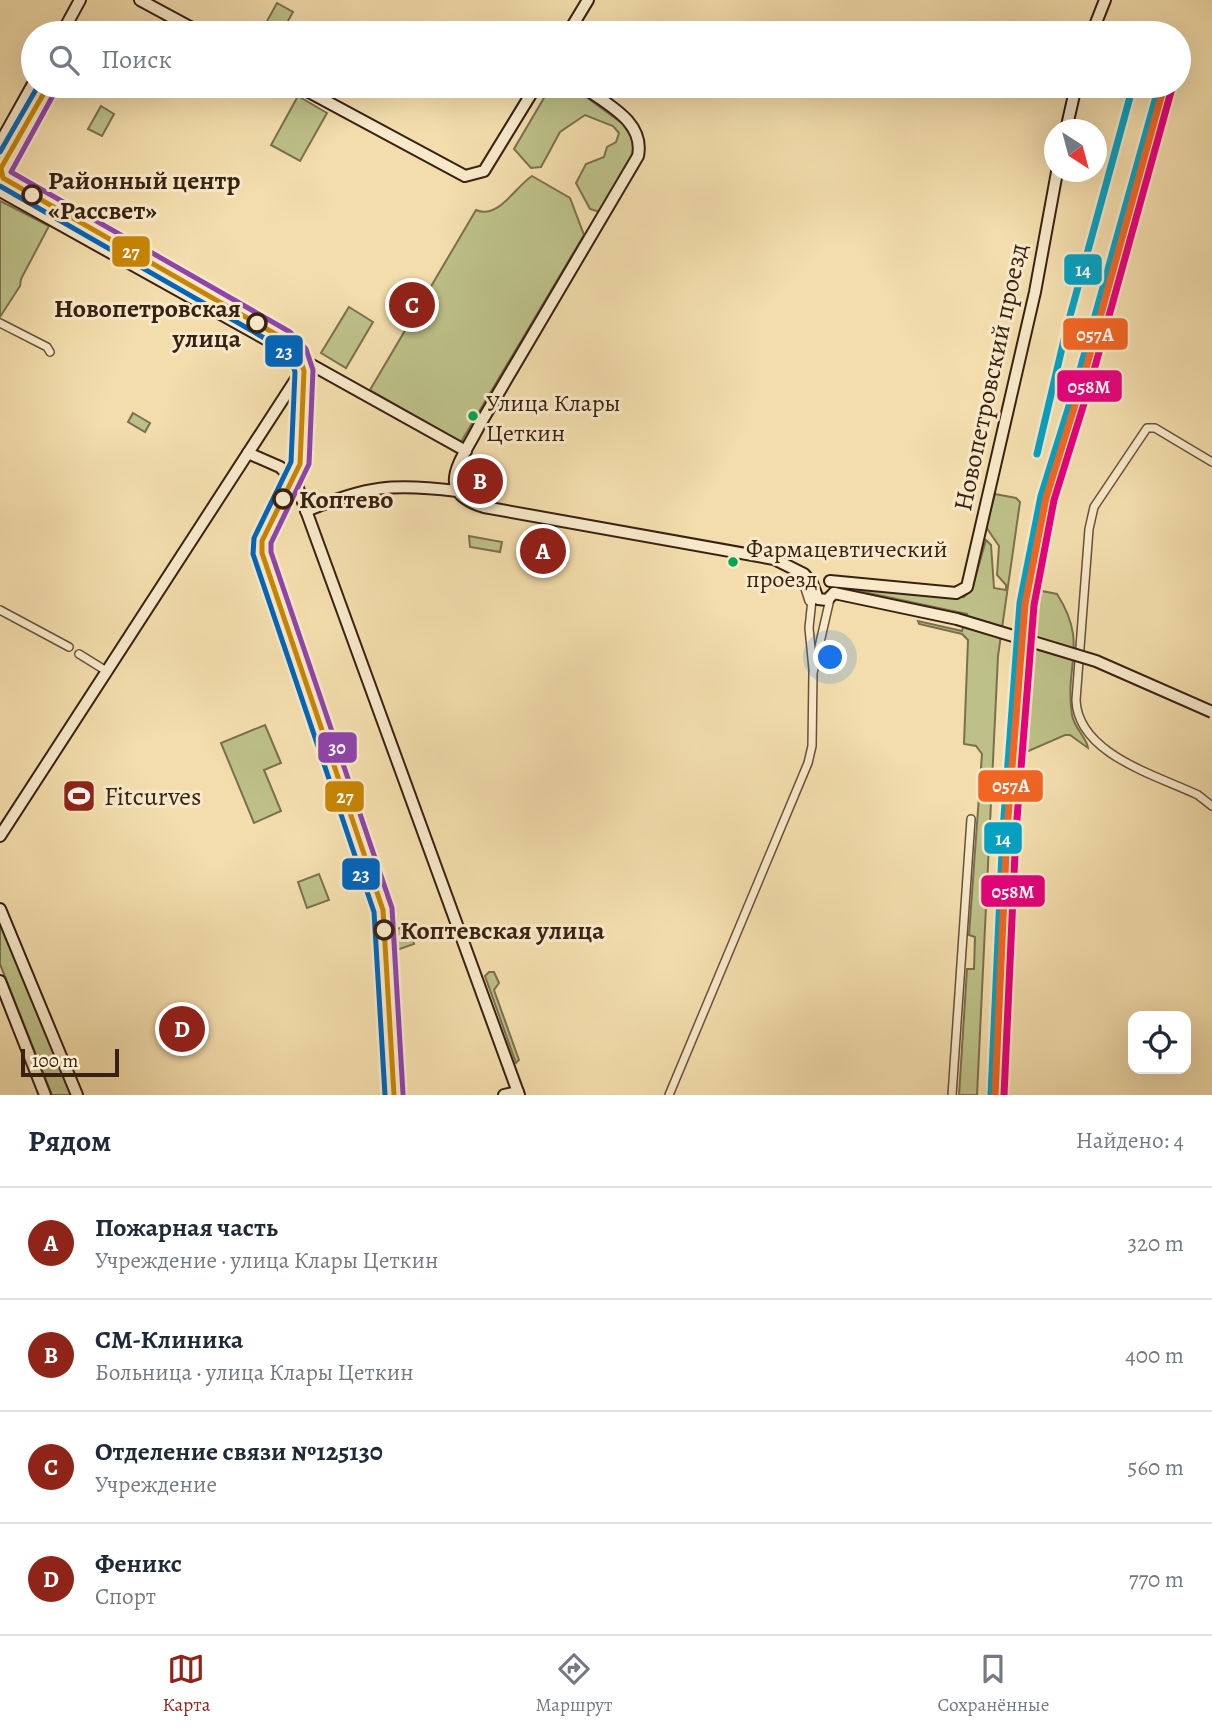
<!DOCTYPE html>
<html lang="ru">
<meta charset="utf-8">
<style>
body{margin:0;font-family:Alegreya,serif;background:#f2f2f3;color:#1f2937}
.controls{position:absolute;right:21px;bottom:21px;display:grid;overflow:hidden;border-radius:14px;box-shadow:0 7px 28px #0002}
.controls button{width:63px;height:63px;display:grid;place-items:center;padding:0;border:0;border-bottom:2px solid #e0e1e3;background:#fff;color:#1f2937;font:35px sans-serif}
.compass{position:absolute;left:1044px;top:119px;width:63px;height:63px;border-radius:50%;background:#fff;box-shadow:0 7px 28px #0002;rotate:144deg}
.scale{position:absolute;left:21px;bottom:18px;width:98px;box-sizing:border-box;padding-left:7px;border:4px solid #392112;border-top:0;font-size:19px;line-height:24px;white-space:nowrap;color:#392112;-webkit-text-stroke:5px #f7e9c9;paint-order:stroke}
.you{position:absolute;left:831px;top:658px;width:24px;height:24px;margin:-18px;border:5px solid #fff;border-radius:50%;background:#1a73e8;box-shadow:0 0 0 10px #1a73e833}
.badge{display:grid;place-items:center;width:46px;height:46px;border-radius:50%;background:#8f2418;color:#fff;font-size:23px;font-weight:700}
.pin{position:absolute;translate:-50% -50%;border:4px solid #fff;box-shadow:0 2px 7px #0006}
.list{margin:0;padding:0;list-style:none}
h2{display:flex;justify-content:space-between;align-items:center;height:91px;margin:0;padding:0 28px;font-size:30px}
h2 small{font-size:23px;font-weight:400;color:#747a83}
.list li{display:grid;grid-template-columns:46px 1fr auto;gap:21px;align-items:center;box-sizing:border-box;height:112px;padding:0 28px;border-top:2px solid #e0e1e3}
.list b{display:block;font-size:26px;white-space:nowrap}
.list p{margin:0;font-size:23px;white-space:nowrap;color:#747a83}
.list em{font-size:23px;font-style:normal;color:#747a83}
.icon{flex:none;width:38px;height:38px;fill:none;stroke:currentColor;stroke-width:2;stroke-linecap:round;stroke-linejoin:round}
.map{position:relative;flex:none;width:1212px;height:1095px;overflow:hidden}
.search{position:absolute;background:#fff;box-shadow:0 7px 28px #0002;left:21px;right:21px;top:21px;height:77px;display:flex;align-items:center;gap:18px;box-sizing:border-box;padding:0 24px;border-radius:38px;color:#747a83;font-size:26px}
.sheet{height:539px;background:#fff}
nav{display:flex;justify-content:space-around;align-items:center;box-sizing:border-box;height:98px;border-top:2px solid #e0e1e3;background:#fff;font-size:19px;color:#747a83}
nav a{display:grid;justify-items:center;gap:4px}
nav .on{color:#8f2418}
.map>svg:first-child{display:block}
.green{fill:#bdc088;stroke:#7b704d;stroke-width:2}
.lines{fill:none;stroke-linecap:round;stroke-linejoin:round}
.street-casing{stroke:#685038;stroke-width:10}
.secondary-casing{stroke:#392112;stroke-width:14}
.street{stroke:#f7e9c9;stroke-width:7}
.secondary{stroke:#f7e9c9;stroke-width:10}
.secondary-bridge-casing{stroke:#392112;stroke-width:14;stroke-linecap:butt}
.secondary-bridge{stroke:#f7e9c9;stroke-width:10}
.rail-1-casing{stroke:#f7e9c9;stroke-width:12}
.rail-2-casing{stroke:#f7e9c9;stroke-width:12}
.rail-3-casing{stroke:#f7e9c9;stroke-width:12}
.rail-1{stroke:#03a2c5;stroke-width:7}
.rail-2{stroke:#f26522;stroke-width:7}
.rail-3{stroke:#e5007d;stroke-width:7}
.tram-1-casing{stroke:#f7e9c9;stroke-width:10}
.tram-2-casing{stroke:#f7e9c9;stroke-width:10}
.tram-3-casing{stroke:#f7e9c9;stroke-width:10}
.tram-1{stroke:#c88504;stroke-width:5}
.tram-2{stroke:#0065bd;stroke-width:5}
.tram-3{stroke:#8e44ad;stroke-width:5}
.stop-dot{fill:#f7e9c9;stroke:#392112;stroke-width:3.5}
.bus-dot{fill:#00a651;stroke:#f7e9c9;stroke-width:2.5}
.labels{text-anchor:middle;stroke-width:6;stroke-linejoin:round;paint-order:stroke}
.bus-label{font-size:24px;fill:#392112;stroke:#f7e9c9;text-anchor:start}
.stop-label{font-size:26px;font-weight:bold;fill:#392112;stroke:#f7e9c9;text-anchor:start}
.street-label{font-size:26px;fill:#392112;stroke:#f7e9c9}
.poi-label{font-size:26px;fill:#392112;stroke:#f7e9c9;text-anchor:start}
.line-badge{stroke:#f7e9c9;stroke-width:2.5}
.badge-label{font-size:19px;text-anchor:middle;font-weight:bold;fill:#fff}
</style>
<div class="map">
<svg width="1212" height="1095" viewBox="0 0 1212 1095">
<rect width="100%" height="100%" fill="#f3ddac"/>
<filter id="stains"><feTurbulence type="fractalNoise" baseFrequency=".00286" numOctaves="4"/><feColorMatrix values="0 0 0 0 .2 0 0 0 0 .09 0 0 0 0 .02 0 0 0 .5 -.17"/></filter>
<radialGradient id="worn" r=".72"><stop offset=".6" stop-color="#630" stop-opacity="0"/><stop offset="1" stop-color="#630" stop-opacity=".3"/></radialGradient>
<!-- green -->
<g class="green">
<polygon points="277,3 293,12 283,30 267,21"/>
<polygon points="551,86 571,86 623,124 634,141 632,160 600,212 590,209 576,183 586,164 604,157 607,147 616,142 619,133 613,126 585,115 560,132 541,167 531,168 514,149"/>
<polygon points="298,96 327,113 300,161 271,145"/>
<polygon points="101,106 114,114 102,136 88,129"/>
<path d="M532,176L570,198L584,235L461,442L370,390L476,210C498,220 515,187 532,176Z"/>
<polygon points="0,201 49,226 21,279 20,286 0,317"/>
<polygon points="349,307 373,322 346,368 321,353"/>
<polygon points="133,413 150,423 145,432 128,422"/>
<polygon points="995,494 1016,498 1020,502 998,656 977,1095 959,1095 967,969 974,969 975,937 969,935 982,754 976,746 964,744 968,640 962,634 919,624 918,621 962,631 967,614 845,588 964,597 972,589 986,540 991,545 994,588 1006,590 1006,585 997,575 999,546 986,527"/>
<polygon points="469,536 502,542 500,552 470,547"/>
<path d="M1037,590L1057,594C1089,644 1064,665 1072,715C1074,728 1087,738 1088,748L1070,735H1065L1024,753L1026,673Z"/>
<polygon points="265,725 281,763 264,770 281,811 254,823 221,743"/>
<polygon points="319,874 329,900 307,908 298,882"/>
<polygon points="0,917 73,1095 52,1095 0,964"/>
<polygon points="407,925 414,944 397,950 395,930"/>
<polygon points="489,972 494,972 499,983 494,990 519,1060 516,1063 485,976"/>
</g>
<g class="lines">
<defs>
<g id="street">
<polyline points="0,323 47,347 50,352"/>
<path d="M1212,462L1155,428H1147L1094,507L1089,529L1076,700C1078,754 1156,775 1198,795L1212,806"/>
<polyline points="293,478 261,540 260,553 344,790 382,911 393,1095"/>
<polyline points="801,576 809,601"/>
<polyline points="0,610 69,647"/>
<polyline points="79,654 108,672"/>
<polyline points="813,669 809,628 813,590"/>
<polyline points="669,1095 808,763 812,746 813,673 830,599"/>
<polyline points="952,1095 971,819"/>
</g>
<g id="secondary">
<polyline points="140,0 201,33"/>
<polyline points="62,33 80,0"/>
<polyline points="568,33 588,0"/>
<polyline points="1092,33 1105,0"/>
<polyline points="298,86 465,176 484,171 536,86"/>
<path d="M582,86C606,104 645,121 638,156L479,426C462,460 432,492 484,507L774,559L804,574L812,583L818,599L827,600L834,593"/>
<polyline points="1066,130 1076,86"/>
<polyline points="0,143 33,84"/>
<polyline points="0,191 466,451"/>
<polyline points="248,453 280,467 296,483 519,1095"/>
<path d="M306,511C367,486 392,483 457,491"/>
<polyline points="830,581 956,593 967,587 1035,292 1057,172"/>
<polyline points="834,593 957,619"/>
<polyline points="0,836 307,362"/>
<polyline points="0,909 77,1095"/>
<polyline points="0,981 45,1095"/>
<polyline points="504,1095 518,1092"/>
</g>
</defs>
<!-- street casing -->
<use href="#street" class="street-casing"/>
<!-- secondary casing -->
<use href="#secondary" class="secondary-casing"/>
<!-- street -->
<use href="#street" class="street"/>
<!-- secondary -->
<use href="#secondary" class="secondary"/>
<defs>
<polyline id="secondary-bridge" points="957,619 1096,661 1212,712"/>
</defs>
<!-- secondary-bridge casing -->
<use href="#secondary-bridge" class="secondary-bridge-casing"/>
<!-- secondary-bridge -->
<use href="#secondary-bridge" class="secondary-bridge"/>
<defs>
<g id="rail-1">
<polyline points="1037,454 1067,327 1133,86"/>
<polyline points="991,1095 1003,830 1020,603 1041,496 1078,377 1159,86"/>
</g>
<polyline id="rail-2" points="995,1095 1007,830 1025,604 1046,498 1083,379 1164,86"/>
<polyline id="rail-3" points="1004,1095 1016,831 1034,605 1054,500 1091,381 1172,88"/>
</defs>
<!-- rail-1 casing -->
<use href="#rail-1" class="rail-1-casing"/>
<!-- rail-2 casing -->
<use href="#rail-2" class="rail-2-casing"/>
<!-- rail-3 casing -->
<use href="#rail-3" class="rail-3-casing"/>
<!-- rail-1 -->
<use href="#rail-1" class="rail-1"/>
<!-- rail-2 -->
<use href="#rail-2" class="rail-2"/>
<!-- rail-3 -->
<use href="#rail-3" class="rail-3"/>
<defs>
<polyline id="tram-1" points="48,86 1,168 3,178 286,340 298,353 304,371 300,464 262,541 262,553 383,910 394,1095"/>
<g id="tram-2">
<polyline points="0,152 38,86"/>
<polyline points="0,186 280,347 290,358 295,372 291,462 254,538 253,554 374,912 385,1095"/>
</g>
<polyline id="tram-3" points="56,90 11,172 290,332 306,349 313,370 309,464 271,543 271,552 392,908 403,1094"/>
</defs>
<!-- tram-1 casing -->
<use href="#tram-1" class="tram-1-casing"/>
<!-- tram-2 casing -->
<use href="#tram-2" class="tram-2-casing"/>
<!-- tram-3 casing -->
<use href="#tram-3" class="tram-3-casing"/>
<!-- tram-1 -->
<use href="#tram-1" class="tram-1"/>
<!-- tram-2 -->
<use href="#tram-2" class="tram-2"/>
<!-- tram-3 -->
<use href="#tram-3" class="tram-3"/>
</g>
<!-- icons -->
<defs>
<symbol id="stadium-square" viewBox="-11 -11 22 22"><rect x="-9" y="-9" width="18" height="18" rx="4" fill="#8f2418" stroke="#f7e9c9"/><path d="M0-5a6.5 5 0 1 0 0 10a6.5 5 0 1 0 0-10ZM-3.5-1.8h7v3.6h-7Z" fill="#fff"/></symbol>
</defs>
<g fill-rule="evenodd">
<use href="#stadium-square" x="60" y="777" width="38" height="38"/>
</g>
<!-- markers -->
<g class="stop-dot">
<circle cx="32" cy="195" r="9"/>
<circle cx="257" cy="323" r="9"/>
<circle cx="283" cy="499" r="9"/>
<circle cx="384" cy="930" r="9"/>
</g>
<g class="bus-dot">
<circle cx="473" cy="416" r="6"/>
<circle cx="733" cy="562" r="6"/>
</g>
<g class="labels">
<!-- bus labels -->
<g class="bus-label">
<text x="486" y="411">Улица Клары<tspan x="486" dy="30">Цеткин</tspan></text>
<text x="746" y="557">Фармацевтический<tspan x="746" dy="30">проезд</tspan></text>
</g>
<!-- stop labels -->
<g class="stop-label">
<text x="48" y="189">Районный центр<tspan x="48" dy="30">«Рассвет»</tspan></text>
<text x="241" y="317" text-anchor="end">Новопетровская<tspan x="241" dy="30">улица</tspan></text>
<text x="299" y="508">Коптево</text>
<text x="400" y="939">Коптевская улица</text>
</g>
<!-- street labels -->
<g class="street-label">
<text transform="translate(990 377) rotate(-78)" y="9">Новопетровский проезд</text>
</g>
<!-- poi labels -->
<g class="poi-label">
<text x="104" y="805">Fitcurves</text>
</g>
</g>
<g class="line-badge">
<rect x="111" y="235" width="40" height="33" rx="7" fill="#c88504"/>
<rect x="1063" y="253" width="40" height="33" rx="7" fill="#03a2c5"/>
<rect x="1062" y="317" width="67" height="34" rx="7" fill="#f26522"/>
<rect x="264" y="334" width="40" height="34" rx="7" fill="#0065bd"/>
<rect x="1056" y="369" width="67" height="34" rx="7" fill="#e5007d"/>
<rect x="317" y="731" width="41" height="33" rx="7" fill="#8e44ad"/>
<rect x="977" y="769" width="67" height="34" rx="7" fill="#f26522"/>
<rect x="324" y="780" width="41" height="33" rx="7" fill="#c88504"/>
<rect x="983" y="821" width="40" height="34" rx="7" fill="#03a2c5"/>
<rect x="341" y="857" width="40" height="34" rx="7" fill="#0065bd"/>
<rect x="980" y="874" width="66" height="34" rx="7" fill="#e5007d"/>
</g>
<g class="badge-label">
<text x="131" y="258">27</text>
<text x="1083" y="276">14</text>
<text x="1095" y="341">057А</text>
<text x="284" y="358">23</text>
<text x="1089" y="393">058М</text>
<text x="337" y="754">30</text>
<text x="1011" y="792">057А</text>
<text x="345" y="803">27</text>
<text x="1003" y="845">14</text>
<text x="361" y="881">23</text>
<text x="1013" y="898">058М</text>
</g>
<rect width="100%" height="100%" filter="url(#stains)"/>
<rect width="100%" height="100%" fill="url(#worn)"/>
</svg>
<div class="controls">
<button><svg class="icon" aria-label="locate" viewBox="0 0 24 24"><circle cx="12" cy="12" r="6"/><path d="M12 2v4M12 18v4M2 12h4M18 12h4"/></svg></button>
</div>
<svg class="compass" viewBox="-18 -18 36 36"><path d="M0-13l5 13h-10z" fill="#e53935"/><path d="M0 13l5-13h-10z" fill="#747a83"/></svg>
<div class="scale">100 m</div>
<div class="you"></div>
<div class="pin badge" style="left:543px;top:551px">A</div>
<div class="pin badge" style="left:480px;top:481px">B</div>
<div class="pin badge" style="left:412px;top:305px">C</div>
<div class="pin badge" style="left:182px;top:1029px">D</div>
<div class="search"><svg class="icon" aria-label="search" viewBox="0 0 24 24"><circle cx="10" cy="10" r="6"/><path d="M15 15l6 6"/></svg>Поиск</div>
</div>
<section class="sheet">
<h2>Рядом<small>Найдено: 4</small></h2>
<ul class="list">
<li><span class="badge">A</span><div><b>Пожарная часть</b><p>Учреждение · улица Клары Цеткин</p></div><em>320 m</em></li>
<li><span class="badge">B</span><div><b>СМ-Клиника</b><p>Больница · улица Клары Цеткин</p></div><em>400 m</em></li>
<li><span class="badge">C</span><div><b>Отделение связи №125130</b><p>Учреждение</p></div><em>560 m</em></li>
<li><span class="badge">D</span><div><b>Феникс</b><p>Спорт</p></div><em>770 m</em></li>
</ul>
</section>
<nav>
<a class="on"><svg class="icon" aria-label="map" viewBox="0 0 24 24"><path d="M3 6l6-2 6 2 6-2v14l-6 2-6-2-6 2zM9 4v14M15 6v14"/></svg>Карта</a>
<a><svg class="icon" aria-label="directions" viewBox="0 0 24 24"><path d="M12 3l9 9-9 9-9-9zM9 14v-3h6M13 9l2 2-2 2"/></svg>Маршрут</a>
<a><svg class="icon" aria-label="saved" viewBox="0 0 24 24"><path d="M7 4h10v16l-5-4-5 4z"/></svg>Сохранённые</a>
</nav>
